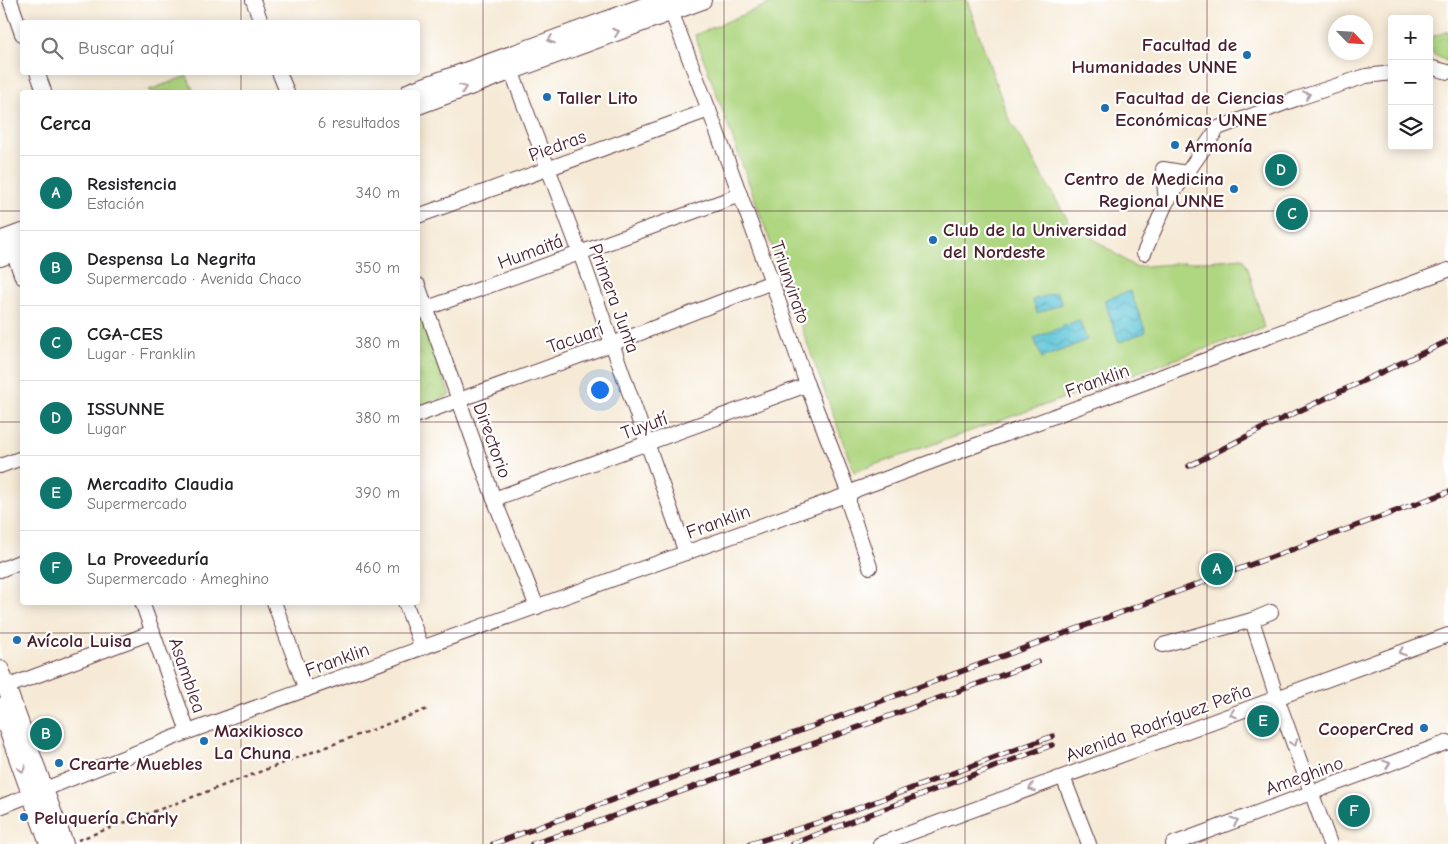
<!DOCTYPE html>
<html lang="es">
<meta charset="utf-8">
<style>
body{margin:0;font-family:"Comic Neue",sans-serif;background:#f2f2f2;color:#202124}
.controls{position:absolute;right:15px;top:15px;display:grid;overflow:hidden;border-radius:5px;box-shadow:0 2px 12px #0003}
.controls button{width:45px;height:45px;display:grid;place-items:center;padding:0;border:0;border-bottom:1px solid #e0e0e0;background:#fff;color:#202124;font:25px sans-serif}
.compass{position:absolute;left:1328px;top:15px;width:45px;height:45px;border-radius:50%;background:#fff;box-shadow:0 2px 12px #0003;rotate:115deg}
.you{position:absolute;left:599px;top:389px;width:18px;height:18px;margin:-12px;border:4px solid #fff;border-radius:50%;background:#1a73e8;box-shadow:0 0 0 8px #1a73e833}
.badge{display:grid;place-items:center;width:32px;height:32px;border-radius:50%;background:#0f766e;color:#fff;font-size:16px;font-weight:700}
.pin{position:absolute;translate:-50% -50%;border:2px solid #fff;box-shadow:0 1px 5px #0006}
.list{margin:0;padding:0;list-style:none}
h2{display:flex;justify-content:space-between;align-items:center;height:65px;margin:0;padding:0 20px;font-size:21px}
h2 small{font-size:16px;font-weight:400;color:#757577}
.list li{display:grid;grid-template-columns:32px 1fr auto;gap:15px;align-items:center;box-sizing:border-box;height:75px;padding:0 20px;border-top:1px solid #e0e0e0}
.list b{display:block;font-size:19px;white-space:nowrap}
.list p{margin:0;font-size:16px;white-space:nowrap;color:#757577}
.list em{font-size:16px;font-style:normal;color:#757577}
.icon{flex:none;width:28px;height:28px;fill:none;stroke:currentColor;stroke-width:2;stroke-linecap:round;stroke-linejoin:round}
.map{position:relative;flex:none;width:1448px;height:844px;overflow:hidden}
.search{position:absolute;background:#fff;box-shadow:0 2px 12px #0003;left:20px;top:20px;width:400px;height:55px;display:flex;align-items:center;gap:12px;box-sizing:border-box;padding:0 18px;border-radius:5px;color:#757577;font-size:19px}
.panel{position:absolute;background:#fff;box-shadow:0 2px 12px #0003;left:20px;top:90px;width:400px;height:515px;border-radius:5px}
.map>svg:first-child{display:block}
.park{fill:url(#park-crowns);stroke:#7c7a56}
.garden{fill:#afd680;stroke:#7c7a56}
.water{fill:url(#water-waves);stroke:#527281}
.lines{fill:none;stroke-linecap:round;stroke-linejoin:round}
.minor-casing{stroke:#643d45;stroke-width:16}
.major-casing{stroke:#643d45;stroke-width:20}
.path{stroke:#643d45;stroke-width:2.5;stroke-dasharray:4 4;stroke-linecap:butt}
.minor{stroke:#fff;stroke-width:14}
.major{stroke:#fff;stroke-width:18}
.rail-casing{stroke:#4a1f2b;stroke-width:5.5}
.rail{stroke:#fff;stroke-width:4;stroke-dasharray:11;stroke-linecap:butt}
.oneway{stroke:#ae9aa0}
.grid{fill:none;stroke:#4a1f2b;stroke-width:1;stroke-opacity:0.55}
.poi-dot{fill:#1f6fb2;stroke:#fff;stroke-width:2}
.labels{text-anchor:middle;stroke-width:4.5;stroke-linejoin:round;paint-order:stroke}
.poi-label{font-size:19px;font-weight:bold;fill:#4a1f2b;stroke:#fff;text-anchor:start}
.street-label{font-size:19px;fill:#4a1f2b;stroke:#fff}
</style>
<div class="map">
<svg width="1448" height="844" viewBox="0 0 1448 844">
<defs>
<pattern id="park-crowns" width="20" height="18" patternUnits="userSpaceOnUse" patternTransform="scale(1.25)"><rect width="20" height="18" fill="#afd680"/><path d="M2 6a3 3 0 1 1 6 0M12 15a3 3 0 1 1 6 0" fill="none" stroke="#98b76f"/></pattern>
<pattern id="water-waves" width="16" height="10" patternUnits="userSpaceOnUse" patternTransform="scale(1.25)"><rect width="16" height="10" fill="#5bc4d7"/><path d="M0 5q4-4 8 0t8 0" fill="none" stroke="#4d9faf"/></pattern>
</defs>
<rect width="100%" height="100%" fill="#fff"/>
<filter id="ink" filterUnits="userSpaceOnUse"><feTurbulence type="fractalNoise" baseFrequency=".02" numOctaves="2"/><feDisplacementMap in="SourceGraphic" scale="10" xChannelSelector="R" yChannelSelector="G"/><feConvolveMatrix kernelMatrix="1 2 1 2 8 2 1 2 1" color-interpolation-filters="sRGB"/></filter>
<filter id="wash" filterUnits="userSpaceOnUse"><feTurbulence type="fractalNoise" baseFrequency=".0096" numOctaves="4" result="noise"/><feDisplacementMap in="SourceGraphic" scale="20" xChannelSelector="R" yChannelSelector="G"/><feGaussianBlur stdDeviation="1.12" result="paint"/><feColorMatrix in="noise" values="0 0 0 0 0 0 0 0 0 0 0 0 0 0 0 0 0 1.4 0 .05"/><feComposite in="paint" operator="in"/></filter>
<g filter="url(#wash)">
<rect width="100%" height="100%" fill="#f6ead6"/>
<!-- park -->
<g class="park">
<polygon points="1448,31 1448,62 1429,52 1429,38"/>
<polygon points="187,76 194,92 150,92 149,90"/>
<polygon points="421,317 450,395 418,407 418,319"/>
</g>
<!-- garden -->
<polygon class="garden" points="778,0 967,0 1007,115 1069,222 1135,267 1243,258 1248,268 1264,328 854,472 695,35"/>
<!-- water -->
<g class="water">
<polygon points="1130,291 1146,332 1119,342 1104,300"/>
<polygon points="1057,292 1062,304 1037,313 1033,300"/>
<polygon points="1079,320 1087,340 1042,358 1034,338"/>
</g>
</g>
<g filter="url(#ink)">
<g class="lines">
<defs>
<g id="minor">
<polyline points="10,0 22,34"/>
<polyline points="253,0 261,22"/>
<polyline points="673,0 671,11 709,110 772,282 807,385 849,494 849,505 870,567"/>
<polyline points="508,62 580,253 686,553"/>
<polyline points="1429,67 1448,72"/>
<polyline points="37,72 44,91"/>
<polyline points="279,72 287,92"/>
<polyline points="1166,203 1163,169 1187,173"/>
<polyline points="418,216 709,110"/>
<polyline points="6,245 13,252 22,277"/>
<polyline points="1144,253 1166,203 1218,128 1296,99 1366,76 1392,73"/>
<polyline points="418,285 494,499 537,607"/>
<polyline points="419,311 740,195"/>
<polyline points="418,415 612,344 772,282"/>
<polyline points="0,466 22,458"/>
<polyline points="494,499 807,385"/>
<polyline points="0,570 22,561"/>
<polyline points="142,602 188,732"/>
<polyline points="274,602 306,690"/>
<polyline points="405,602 422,648"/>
<polyline points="1252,620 1277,698 1330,844"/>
<polyline points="1163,645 1252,620 1271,612"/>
<polyline points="6,687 153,632"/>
<polyline points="1063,777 1089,844"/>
<polyline points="0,807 188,732 849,494 858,489 1448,270"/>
<polyline points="880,844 1448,635"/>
<polyline points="1173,844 1448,742"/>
</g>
<g id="major">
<polyline points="410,92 663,0"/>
<polyline points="418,105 702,0"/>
<polyline points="0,241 22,233"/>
<polyline points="0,257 22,249"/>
<polyline points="0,670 64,844"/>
<polyline points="0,707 49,844"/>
</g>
</defs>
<!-- minor casing -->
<use href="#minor" class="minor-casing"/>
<!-- major casing -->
<use href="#major" class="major-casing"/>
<!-- path -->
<polyline class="path" points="78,840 430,708"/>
<!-- minor -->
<use href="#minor" class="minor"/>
<!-- major -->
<use href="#major" class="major"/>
<defs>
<g id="rail">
<polyline points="1189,466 1269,425 1448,341"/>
<polyline points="493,844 1448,492"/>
<polyline points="532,844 575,830 1038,662"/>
<polyline points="750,844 826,820 1053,736"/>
<polyline points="792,844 1052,745"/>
</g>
</defs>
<!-- rail casing -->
<use href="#rail" class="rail-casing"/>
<!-- rail -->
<use href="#rail" class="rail"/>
</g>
<!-- one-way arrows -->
<defs><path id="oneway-chevron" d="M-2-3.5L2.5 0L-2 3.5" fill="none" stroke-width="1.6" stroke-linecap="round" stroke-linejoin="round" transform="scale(1.25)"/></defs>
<g class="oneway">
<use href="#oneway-chevron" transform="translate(616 32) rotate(-20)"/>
<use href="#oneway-chevron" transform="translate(551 40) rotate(160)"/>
<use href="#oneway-chevron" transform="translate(463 88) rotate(-21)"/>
<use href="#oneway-chevron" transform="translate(1307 95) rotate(-18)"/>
<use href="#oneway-chevron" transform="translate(1402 652) rotate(160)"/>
<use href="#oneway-chevron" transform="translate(1233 714) rotate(160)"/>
<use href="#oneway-chevron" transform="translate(1294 743) rotate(70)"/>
<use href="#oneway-chevron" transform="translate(1387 764) rotate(-20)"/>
<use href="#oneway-chevron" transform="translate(22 769) rotate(71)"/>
<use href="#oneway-chevron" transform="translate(1032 788) rotate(160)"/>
<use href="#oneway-chevron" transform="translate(1235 821) rotate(-21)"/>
</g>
</g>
<!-- grid -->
<path class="grid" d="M241,0V22M483,0V844M724,0V844M965,0V844M1207,0V844M241,72V92M0,211H22M418,211H1448M0,422H22M418,422H1448M241,602V844M0,633H1448"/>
<!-- markers -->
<g class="poi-dot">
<circle cx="1247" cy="55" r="5"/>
<circle cx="547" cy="97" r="5"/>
<circle cx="1105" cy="108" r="5"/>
<circle cx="1175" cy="145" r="5"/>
<circle cx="1234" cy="189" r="5"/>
<circle cx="933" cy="240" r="5"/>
<circle cx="17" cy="640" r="5"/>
<circle cx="1424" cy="728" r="5"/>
<circle cx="204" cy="741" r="5"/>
<circle cx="59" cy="763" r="5"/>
<circle cx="24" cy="817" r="5"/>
</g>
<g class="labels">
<!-- poi labels -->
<g class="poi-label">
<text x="1237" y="51" text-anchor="end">Facultad de<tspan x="1237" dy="22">Humanidades UNNE</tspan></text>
<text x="557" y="104">Taller Lito</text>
<text x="1115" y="104">Facultad de Ciencias<tspan x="1115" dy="22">Económicas UNNE</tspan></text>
<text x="1185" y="152">Armonía</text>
<text x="1224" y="185" text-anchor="end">Centro de Medicina<tspan x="1224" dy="22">Regional UNNE</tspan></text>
<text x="943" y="236">Club de la Universidad<tspan x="943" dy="22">del Nordeste</tspan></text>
<text x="27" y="647">Avícola Luisa</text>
<text x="1414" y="735" text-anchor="end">CooperCred</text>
<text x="214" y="737">Maxikiosco<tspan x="214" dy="22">La Chuna</tspan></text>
<text x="69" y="770">Crearte Muebles</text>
<text x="34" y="824">Peluquería Charly</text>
</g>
<!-- street labels -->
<g class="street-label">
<text transform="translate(557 145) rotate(-20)" y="7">Piedras</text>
<text transform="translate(530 251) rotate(-20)" y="7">Humaitá</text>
<text transform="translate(791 282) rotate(71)" y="7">Triunvirato</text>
<text transform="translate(615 298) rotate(70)" y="7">Primera Junta</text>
<text transform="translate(575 337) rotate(-20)" y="7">Tacuarí</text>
<text transform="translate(1097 380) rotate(-20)" y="7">Franklin</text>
<text transform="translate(644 425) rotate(-20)" y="7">Tuyutí</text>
<text transform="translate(493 440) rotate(70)" y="7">Directorio</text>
<text transform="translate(718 521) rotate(-20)" y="7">Franklin</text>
<text transform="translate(337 659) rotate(-20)" y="7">Franklin</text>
<text transform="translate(188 675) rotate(71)" y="7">Asamblea</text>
<text transform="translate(1158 722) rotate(-20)" y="7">Avenida Rodríguez Peña</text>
<text transform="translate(1304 775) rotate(-20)" y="7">Ameghino</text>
</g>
</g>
</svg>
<div class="controls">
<button>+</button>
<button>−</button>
<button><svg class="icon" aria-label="layers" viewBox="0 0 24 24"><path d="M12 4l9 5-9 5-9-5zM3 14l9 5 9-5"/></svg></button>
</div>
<svg class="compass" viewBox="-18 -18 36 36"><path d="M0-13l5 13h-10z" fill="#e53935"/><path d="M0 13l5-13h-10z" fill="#757577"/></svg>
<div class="you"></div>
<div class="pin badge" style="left:1217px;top:569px">A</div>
<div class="pin badge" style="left:46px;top:734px">B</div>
<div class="pin badge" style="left:1292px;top:214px">C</div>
<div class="pin badge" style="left:1281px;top:170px">D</div>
<div class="pin badge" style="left:1263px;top:721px">E</div>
<div class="pin badge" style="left:1354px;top:811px">F</div>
<div class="search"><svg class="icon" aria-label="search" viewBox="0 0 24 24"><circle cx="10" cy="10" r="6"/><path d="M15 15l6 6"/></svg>Buscar aquí</div>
<section class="panel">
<h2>Cerca<small>6 resultados</small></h2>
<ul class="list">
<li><span class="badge">A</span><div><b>Resistencia</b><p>Estación</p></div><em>340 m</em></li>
<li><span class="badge">B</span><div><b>Despensa La Negrita</b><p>Supermercado · Avenida Chaco</p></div><em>350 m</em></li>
<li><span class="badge">C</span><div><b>CGA-CES</b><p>Lugar · Franklin</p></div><em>380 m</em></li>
<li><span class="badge">D</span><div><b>ISSUNNE</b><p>Lugar</p></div><em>380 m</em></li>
<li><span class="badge">E</span><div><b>Mercadito Claudia</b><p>Supermercado</p></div><em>390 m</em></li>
<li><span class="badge">F</span><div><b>La Proveeduría</b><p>Supermercado · Ameghino</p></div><em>460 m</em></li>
</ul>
</section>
</div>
